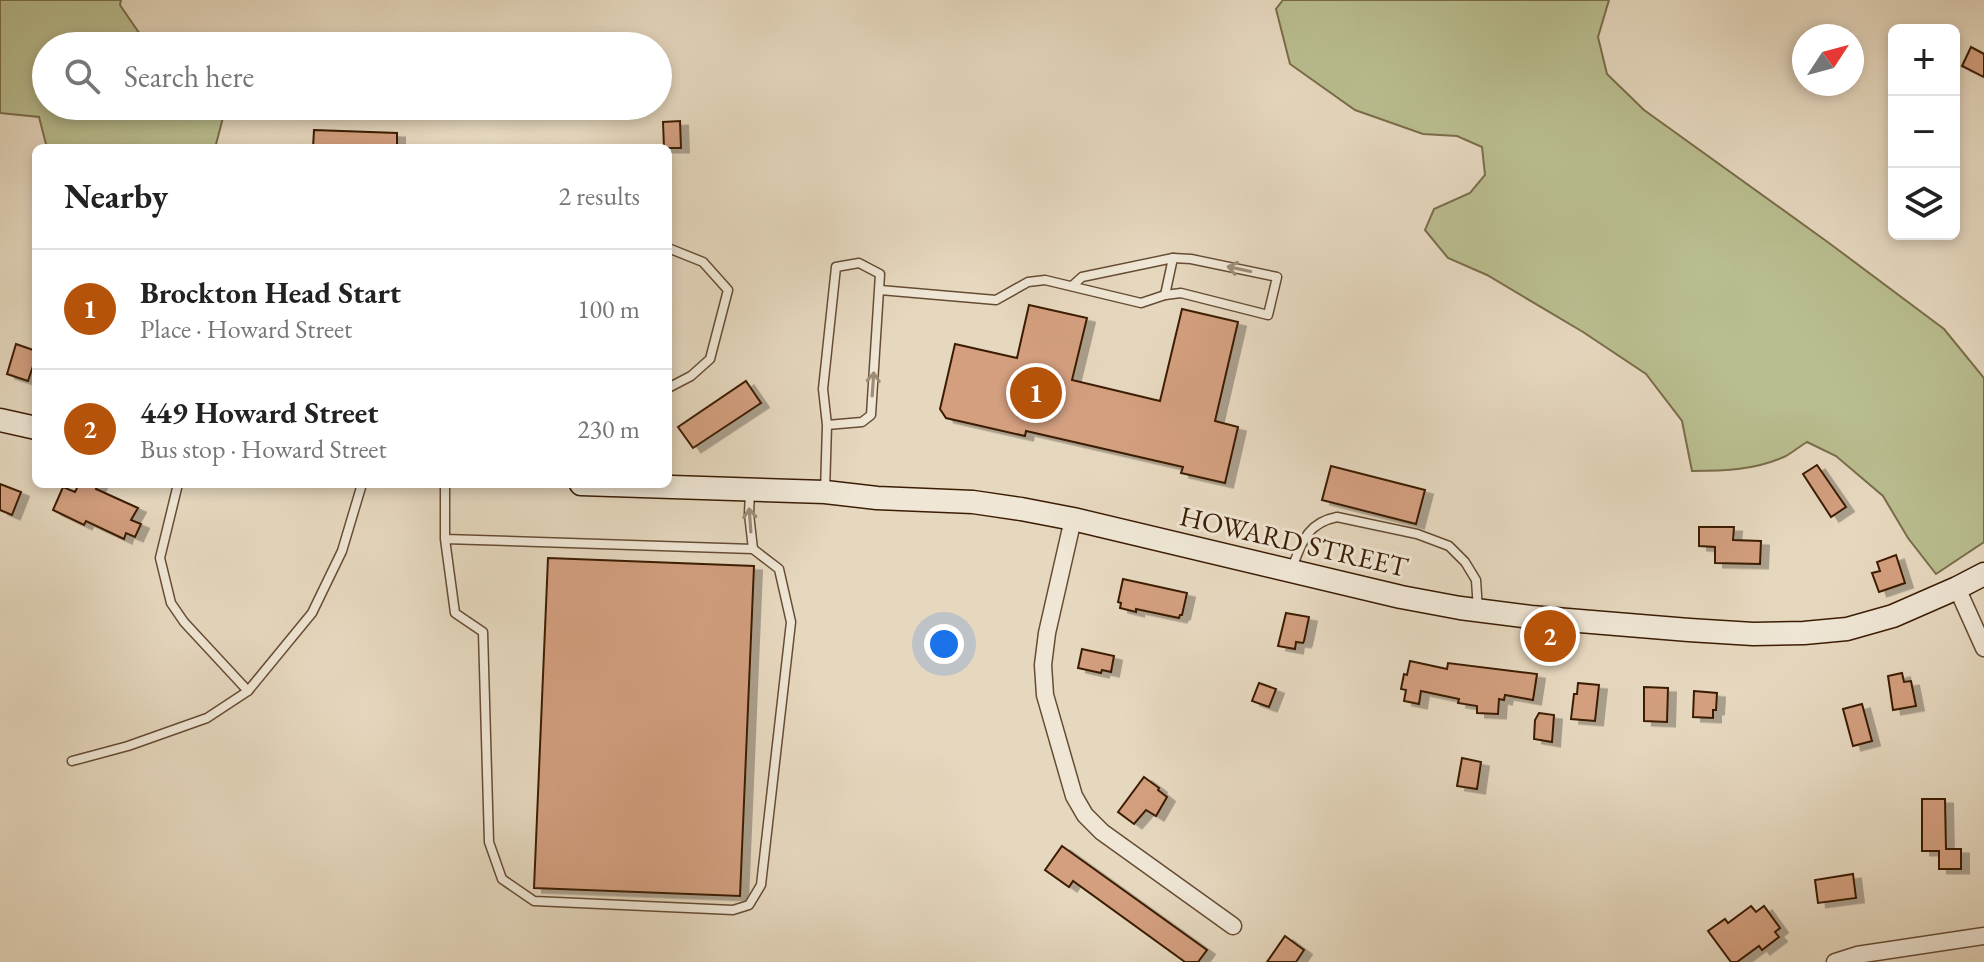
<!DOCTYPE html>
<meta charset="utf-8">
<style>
body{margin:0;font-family:"EB Garamond",serif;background:#f2f2f2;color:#222}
.controls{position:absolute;right:24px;top:24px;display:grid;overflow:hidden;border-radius:12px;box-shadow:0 4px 12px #0003}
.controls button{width:72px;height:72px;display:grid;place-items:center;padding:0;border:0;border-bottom:2px solid #e0e0e0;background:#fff;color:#222;font:40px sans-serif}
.compass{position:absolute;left:1792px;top:24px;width:72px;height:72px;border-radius:50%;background:#fff;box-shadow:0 4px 12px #0003;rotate:54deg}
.you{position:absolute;left:944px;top:644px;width:28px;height:28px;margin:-20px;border:6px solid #fff;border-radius:50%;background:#1a73e8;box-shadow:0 0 0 12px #1a73e833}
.badge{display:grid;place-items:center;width:52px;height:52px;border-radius:50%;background:#b45309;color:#fff;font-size:26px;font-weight:700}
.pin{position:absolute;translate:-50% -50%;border:4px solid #fff;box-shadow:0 2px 8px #0006}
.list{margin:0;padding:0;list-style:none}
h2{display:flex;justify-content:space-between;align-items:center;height:104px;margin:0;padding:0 32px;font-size:34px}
h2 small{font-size:26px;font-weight:400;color:#767676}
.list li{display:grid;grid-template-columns:52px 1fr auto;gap:24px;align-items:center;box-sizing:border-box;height:120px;padding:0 32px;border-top:2px solid #e0e0e0}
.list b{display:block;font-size:30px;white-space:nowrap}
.list p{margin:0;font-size:26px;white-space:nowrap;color:#767676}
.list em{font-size:26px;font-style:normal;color:#767676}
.icon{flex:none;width:44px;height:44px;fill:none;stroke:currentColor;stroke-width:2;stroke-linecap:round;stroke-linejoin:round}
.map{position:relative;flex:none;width:1984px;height:962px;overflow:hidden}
.search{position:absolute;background:#fff;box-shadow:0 4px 12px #0003;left:32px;top:32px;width:640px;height:88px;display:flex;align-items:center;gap:20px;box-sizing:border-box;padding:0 28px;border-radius:44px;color:#767676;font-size:30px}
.panel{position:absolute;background:#fff;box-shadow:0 4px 12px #0003;left:32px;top:144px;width:640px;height:344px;border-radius:12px}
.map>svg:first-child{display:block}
.green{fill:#b9bd8f;stroke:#7a6d4a;stroke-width:2}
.building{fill:#d39f7f;stroke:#3b1d04;stroke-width:2;filter:url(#shadow)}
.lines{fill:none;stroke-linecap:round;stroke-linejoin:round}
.lane-casing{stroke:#664c33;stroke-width:11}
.street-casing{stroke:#664c33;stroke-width:19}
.secondary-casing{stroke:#3b1d04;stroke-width:25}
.lane{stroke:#efe6d5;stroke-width:8}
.street{stroke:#efe6d5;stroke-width:16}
.secondary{stroke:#efe6d5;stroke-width:22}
.oneway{stroke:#9e8c77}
.labels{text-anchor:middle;stroke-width:6;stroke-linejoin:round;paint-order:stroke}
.street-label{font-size:28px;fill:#3b1d04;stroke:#efe6d5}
</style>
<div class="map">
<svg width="1984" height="962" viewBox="0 0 1984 962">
<defs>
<filter id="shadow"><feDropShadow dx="8" dy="4.5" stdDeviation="0" flood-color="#0004"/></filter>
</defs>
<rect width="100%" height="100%" fill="#e6d8bf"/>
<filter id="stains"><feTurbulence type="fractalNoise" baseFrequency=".0025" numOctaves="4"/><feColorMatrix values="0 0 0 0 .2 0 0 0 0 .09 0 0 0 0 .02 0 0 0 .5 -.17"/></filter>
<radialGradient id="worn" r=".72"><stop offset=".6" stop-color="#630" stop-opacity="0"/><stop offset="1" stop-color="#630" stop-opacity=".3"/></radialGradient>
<!-- green -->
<g class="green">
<polygon points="0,0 121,0 120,5 148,46 46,46 46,106 218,106 225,110 215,148 47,148 39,117 0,113"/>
<path d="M1283,0H1609L1598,37L1607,74L1644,110L1829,243L1944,329L1984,378V542L1936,574L1908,538L1883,496L1836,456L1807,442C1800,446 1793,452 1786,456C1756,470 1724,471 1692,471L1682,421L1646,374L1583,332L1487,275L1448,258L1425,230L1434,209L1470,193L1485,175L1482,147L1457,136L1423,134L1355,110L1290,64L1276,9Z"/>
</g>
<!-- building -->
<g class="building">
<polygon points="1971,47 1984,54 1984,77 1962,66"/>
<polygon points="680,121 681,148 664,148 663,122"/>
<polygon points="314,130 397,133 397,148 313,148"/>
<polygon points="1029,305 1087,318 1072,380 1160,401 1182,309 1238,322 1215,421 1238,427 1225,483 1181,473 1183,467 1026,431 1025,436 946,418 940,409 955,344 1017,358"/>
<polygon points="16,344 36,351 36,357 28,381 7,374"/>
<polygon points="746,381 761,403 693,448 678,427"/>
<polygon points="1817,465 1846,507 1831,517 1803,474"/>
<polygon points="1331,466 1425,490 1416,524 1322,500"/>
<polygon points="0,484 21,492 12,515 0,510"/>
<polygon points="79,484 99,484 96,489 138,508 131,520 141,524 135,537 126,533 124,539 86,521 84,525 53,510 63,487 75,492"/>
<polygon points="1699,527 1734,527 1733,540 1761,541 1760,564 1715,563 1715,547 1699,546"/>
<polygon points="1896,555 1905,583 1879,592 1872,573 1880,571 1877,562"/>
<polygon points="548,558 754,566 740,896 534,888"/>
<polygon points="1123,579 1187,593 1182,615 1180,615 1179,618 1136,609 1136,612 1120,608 1121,603 1118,602"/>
<polygon points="1286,613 1309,617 1304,641 1303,643 1296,642 1295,649 1278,646"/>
<polygon points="1082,649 1114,656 1111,672 1102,670 1101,673 1078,668"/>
<polygon points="1410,661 1447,669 1448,663 1537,674 1533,700 1505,695 1504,700 1499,699 1498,714 1477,713 1477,706 1458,703 1459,699 1421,691 1419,704 1404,701 1406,690 1401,689 1404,674 1407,675"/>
<polygon points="1902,673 1904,682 1911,681 1916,706 1893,710 1888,676"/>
<polygon points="1259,683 1276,689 1269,707 1252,701"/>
<polygon points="1578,683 1599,685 1595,721 1571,719 1574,694 1577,694"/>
<polygon points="1644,687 1668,688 1667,722 1644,721"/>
<polygon points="1694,691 1717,693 1716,710 1713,710 1713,718 1693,717"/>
<polygon points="1862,704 1872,741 1853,746 1843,709"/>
<polygon points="1539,713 1554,715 1552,742 1534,739 1535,720"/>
<polygon points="1462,758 1481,762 1477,789 1457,786"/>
<polygon points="1144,777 1159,788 1158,790 1167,797 1156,816 1146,810 1134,824 1118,812"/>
<polygon points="1922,799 1945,799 1946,849 1961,849 1961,869 1939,869 1939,851 1922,851"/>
<polygon points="1062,846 1207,950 1198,962 1185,962 1073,881 1069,887 1045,870"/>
<polygon points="1853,874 1856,898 1818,903 1815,880"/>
<polygon points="1751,906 1756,912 1764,906 1780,928 1775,932 1779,937 1762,950 1759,946 1737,962 1731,962 1708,931 1725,919 1728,923"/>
<polygon points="1285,936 1304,950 1296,962 1267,962"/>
</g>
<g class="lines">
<defs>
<g id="lane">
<polyline points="668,248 703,262 728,290 710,359 691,376 668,388"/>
<polyline points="880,290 996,300 1028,282 1045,280 1141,303 1165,295 1181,293 1268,315 1277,277 1191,259 1173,258 1082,277 1072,286"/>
<polyline points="1165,295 1173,258"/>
<polyline points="178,484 160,558 171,603 184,622 248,691"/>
<polyline points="750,491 749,514 753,549"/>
<polyline points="825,492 827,425 823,389 836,267 859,263 880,274 871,415 862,422 827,425"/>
<polyline points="445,539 753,549 779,569 791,622 761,885 749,905 733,910 534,901 502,879 489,842 483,632 455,613 445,539 445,484"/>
<path d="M1292,568C1302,542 1307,523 1337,517L1417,534L1449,546L1465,562L1476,580L1478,610"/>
<polyline points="72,761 128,746 207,718 248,691 312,613 342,551 362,484"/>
</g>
<g id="street">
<polyline points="1073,519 1047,633 1043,665 1045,695 1074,796 1085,815 1102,832 1233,926"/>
<polyline points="1957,588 1984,648"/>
<polyline points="1835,962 1857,955 1984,936"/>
</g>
<g id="secondary">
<polyline points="0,420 36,428"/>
<polyline points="581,484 825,492 877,498 973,502 1021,509 1073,519 1401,597 1460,608 1531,617 1689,630 1753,634 1804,633 1847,629 1893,616 1957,588 1984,574"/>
</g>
</defs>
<!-- lane casing -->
<use href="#lane" class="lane-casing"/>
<!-- street casing -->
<use href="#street" class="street-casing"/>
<!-- secondary casing -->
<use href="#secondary" class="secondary-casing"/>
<!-- lane -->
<use href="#lane" class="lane"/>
<!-- street -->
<use href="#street" class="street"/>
<!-- secondary -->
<use href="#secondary" class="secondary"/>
</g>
<!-- one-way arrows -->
<defs><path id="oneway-shaft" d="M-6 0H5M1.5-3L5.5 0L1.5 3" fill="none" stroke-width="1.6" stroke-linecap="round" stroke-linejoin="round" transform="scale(2)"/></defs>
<g class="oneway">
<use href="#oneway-shaft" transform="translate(1239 269) rotate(-168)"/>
<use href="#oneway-shaft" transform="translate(873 384) rotate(-86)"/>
<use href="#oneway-shaft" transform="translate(750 520) rotate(-94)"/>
</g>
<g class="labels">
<!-- street labels -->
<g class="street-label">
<text transform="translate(1294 541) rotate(13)" y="10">HOWARD STREET</text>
</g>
</g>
<rect width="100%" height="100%" filter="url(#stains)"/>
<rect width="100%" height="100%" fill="url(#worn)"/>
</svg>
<div class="controls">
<button>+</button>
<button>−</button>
<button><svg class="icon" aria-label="layers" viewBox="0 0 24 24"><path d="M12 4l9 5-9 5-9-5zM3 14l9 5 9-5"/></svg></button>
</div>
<svg class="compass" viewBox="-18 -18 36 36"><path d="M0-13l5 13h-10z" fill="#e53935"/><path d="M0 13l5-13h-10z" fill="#767676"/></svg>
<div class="you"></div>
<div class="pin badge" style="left:1036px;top:393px">1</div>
<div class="pin badge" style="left:1550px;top:636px">2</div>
<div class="search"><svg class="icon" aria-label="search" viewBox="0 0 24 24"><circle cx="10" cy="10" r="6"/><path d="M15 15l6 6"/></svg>Search here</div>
<section class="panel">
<h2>Nearby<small>2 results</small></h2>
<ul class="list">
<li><span class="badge">1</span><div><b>Brockton Head Start</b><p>Place · Howard Street</p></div><em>100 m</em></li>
<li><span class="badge">2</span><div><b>449 Howard Street</b><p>Bus stop · Howard Street</p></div><em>230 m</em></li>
</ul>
</section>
</div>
